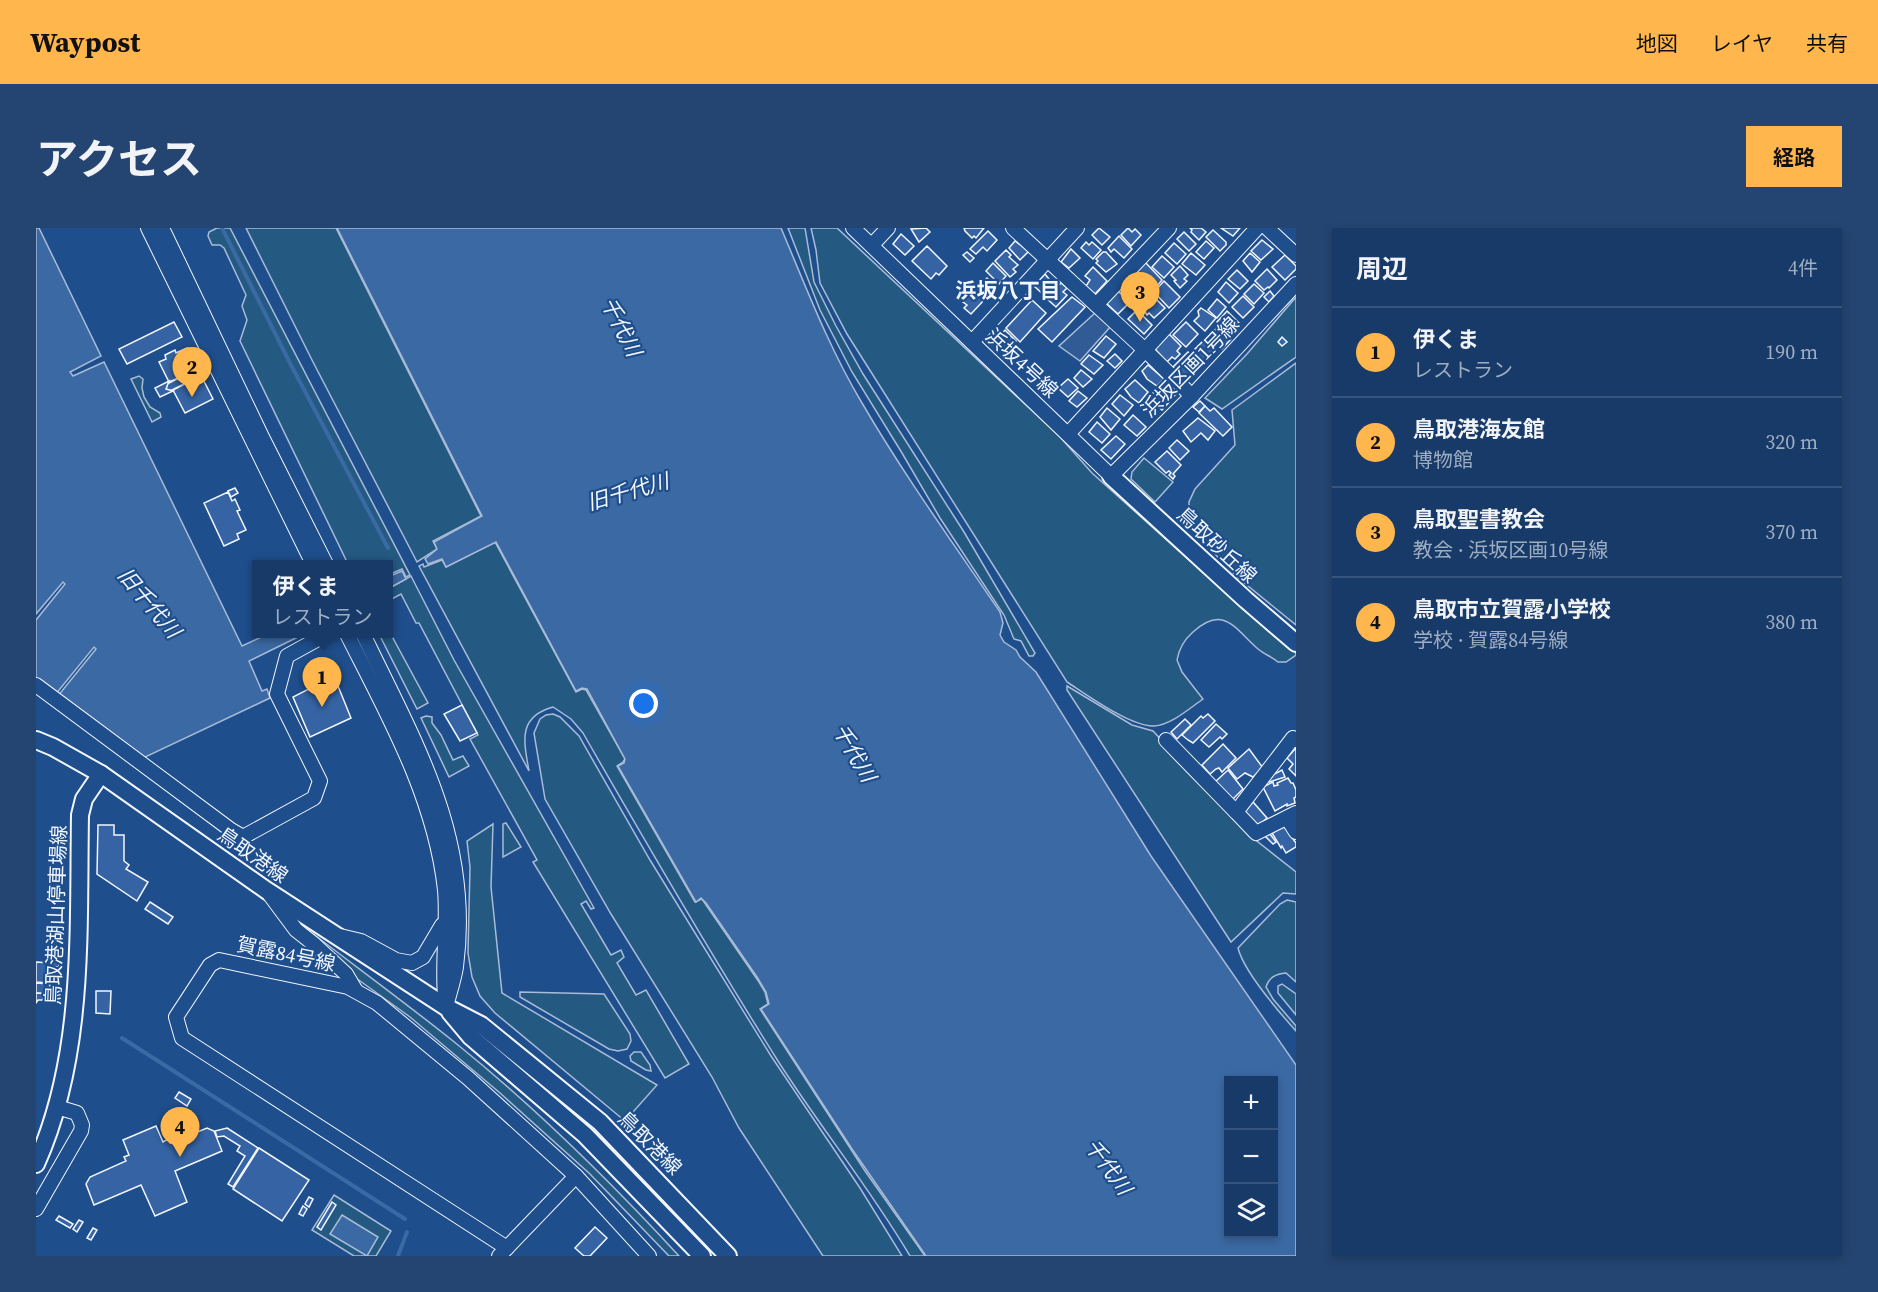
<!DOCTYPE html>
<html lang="ja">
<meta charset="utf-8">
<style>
body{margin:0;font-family:"Source Serif 4","Noto Sans JP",serif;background:#244571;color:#f1f3f6}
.controls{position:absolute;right:18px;bottom:18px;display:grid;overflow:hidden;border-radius:0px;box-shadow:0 3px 9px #0003}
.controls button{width:54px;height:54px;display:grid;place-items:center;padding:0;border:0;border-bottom:2px solid #36547d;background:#173a69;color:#f1f3f6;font:30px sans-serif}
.you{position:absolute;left:608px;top:476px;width:21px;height:21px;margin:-15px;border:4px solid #fff;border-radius:50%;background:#1a73e8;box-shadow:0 0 0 9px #1a73e833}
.badge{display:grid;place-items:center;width:39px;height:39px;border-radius:50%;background:#ffb74d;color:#111;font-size:20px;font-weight:700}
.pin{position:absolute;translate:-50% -50px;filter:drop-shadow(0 2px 3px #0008)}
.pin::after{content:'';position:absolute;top:32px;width:21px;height:18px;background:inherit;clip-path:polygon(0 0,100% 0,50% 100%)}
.popup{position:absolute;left:216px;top:332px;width:141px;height:78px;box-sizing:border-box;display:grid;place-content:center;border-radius:0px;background:#173a69;filter:drop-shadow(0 2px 4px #0005);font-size:20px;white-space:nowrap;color:#9eadc0}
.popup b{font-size:22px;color:#f1f3f6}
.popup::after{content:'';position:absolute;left:50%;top:100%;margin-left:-12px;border:12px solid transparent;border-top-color:#173a69}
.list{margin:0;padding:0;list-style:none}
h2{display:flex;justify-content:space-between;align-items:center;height:78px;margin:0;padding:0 24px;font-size:26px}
h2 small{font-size:20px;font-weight:400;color:#9eadc0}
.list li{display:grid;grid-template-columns:39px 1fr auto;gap:18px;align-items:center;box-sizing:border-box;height:90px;padding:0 24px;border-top:2px solid #36547d}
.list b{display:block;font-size:22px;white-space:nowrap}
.list p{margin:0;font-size:20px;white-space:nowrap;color:#9eadc0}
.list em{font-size:20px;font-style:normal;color:#9eadc0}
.icon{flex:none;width:33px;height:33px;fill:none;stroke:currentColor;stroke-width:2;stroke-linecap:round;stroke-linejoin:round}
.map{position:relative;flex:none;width:1260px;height:1028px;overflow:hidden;border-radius:0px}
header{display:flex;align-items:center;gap:36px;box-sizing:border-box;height:84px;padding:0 30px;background:#ffb74d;color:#111}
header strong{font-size:28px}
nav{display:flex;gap:33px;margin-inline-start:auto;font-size:21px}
.intro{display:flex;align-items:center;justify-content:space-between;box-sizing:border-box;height:144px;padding:0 36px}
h1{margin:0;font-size:42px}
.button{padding:15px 27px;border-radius:0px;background:#ffb74d;color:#111;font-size:21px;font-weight:700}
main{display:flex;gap:36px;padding:0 36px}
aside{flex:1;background:#173a69;border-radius:0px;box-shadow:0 3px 9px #0003}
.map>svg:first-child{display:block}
.green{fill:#245a82;stroke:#a8bbd7;stroke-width:1.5}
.parking{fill:#305b95;stroke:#a8bbd7;stroke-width:1.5}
.water{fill:#3b69a3;stroke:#a8bbd7;stroke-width:1.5;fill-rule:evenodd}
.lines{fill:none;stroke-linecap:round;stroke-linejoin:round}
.stream{stroke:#3b69a3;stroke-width:4}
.building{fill:#3563a3;stroke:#f2f6ff;stroke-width:1.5}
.minor-casing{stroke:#f2f6ff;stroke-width:16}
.major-casing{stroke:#f2f6ff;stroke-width:20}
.minor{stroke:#1f4e8c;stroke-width:14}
.major{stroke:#1f4e8c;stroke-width:16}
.labels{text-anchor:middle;stroke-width:4.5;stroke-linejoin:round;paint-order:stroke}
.street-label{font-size:20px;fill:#f2f6ff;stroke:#1f4e8c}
.neighbourhood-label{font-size:21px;font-weight:bold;fill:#f2f6ff;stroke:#1f4e8c}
.water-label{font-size:21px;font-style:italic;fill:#f2f6ff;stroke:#1f4e8c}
</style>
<header>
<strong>Waypost</strong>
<nav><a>地図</a><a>レイヤ</a><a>共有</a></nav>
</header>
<div class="intro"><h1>アクセス</h1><a class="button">経路</a></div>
<main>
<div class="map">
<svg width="1260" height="1028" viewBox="0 0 1260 1028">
<rect width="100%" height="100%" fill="#1f4e8c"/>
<!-- green -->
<g class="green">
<polygon points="181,0 194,0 374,347 370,349 366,341 352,347 352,336 312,336 204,113 211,92 206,78 210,67 188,20 184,17 176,17 172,8 173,4"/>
<polygon points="210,0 300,0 445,288 397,313 401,321 381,334 277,134"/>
<polygon points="752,0 769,0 778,54 800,98 827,146 928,304 999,425 997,428 993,428 985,413 978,411 968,387 904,290 866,225 816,144 784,82"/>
<path d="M775,0H801L1024,209L1056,245L1239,409L1259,423L1260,427L1250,434H1242C1236,429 1228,426 1222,421C1199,401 1188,376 1157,404C1149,411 1143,420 1141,432L1146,444L1167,471C1154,480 1135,497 1118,498C1095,499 1051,467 1031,454L811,106L784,55L780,22Z"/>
<polygon points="1260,69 1260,129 1186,181 1169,170 1211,126"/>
<polygon points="1260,135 1260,397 1201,349 1153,299 1153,274 1159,261 1199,217 1196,182"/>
<polygon points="103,148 107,151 106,160 108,169 114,179 124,185 125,189 116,194 95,151"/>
<polygon points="1108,230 1137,254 1119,274 1095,251 1096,244"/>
<path d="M459,314L540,464L546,461L550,462L589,531L587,534L581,538L659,674L666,671L723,754L729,764L732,776L724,781L829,943L889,1028H874C834,960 784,899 742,833C674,725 610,615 547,505L535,491L517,479C481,489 488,514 493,543L383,338L387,336L388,339L406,332L410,339Z"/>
<polygon points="375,348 418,432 558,680 555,681 550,673 545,676 575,727 585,722 588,729 581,735 600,767 610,762 653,836 629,850 497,634 501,632 434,511 442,507 383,395 380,395 365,366 352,373 352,366 355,364 354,360"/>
<polygon points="352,401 392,475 381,481 343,406 352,406"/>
<polygon points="1031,458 1096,497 1117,503 1217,610 1260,644 1260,666 1247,665 1195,714 1031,462"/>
<polygon points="517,486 524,489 543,508 614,632 735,828 824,960 866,1028 787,1028 703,900 676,849 575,686 509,571 498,505 504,491 510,487"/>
<polygon points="390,488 396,489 396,495 405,507 417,532 427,528 433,538 413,549 385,490"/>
<polygon points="470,595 485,619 467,629 467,596"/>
<polygon points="457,596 455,659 466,765 621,857 589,893 459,785 444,768 436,749 432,725 434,639 431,613"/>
<path d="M1251,672L1260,674V754L1250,745C1240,746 1233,749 1230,759L1237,771L1260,798V803C1243,784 1208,744 1202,720L1244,676Z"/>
<path d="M263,695C316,736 370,775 422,817C501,881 574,953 643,1028H633L554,946L464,865L374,789L320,750L296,724Z"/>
<polygon points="1246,756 1260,766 1260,787 1242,765 1242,758"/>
<polygon points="484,764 568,766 594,806 595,813 591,821 582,823 573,821 484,769"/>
<polygon points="598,824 605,824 614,837 615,843 610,842 595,833 594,828"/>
<polygon points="298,967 355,1003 340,1028 318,1028 276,1002"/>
</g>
<!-- parking -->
<polygon class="parking" points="1059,85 1075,98 1044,133 1023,118"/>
<!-- water -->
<g class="water">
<polygon points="0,0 3,0 65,128 34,144 37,148 68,134 206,418 232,406 268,406 213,433 226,463 231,461 234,470 103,532 21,469 60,421 58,419 19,467 0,452 0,392 29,356 27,354 0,386"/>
<path d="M301,0H745C770,59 793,120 826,175C868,247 917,315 964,384L967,395L964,407L968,414L980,422L984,429L1000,444L1115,628L1260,837V1028H890L816,921L725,781L733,776L730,764L721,749L670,675L665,670L660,674L582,538L588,535L589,531L551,461L546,460L540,463L460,314L410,339L406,331L392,336L389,331L401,321L398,314L446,288ZM1238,852V1006H1192V852Z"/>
<polygon points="366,343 370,351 353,360 355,364 352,365 352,349"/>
<polygon points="306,987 342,1009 331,1028 294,1006"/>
</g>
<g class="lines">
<!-- stream -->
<g class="stream">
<polyline points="186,0 255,137 352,320"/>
<polyline points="86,810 369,991"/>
<polyline points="362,1028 371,1004"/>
</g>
</g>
<!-- building -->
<g class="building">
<polygon points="890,0 894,4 883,14 875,1"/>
<polygon points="928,0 948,0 940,10 938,8 936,10 929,3"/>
<polygon points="1063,0 1074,9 1066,17 1056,7"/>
<polygon points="1092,0 1096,4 1099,1 1105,7 1095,18 1085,7"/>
<polygon points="1154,0 1165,0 1170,4 1163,12 1155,4 1156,2"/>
<polygon points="1185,0 1204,0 1197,8"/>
<polygon points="1177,2 1190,14 1190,17 1184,23 1170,9"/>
<polygon points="952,3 961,12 951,23 947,19 940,26 934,21"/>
<polygon points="1148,4 1160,16 1153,23 1141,11"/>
<polygon points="865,6 878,18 869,27 857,16"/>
<polygon points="1083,8 1096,21 1088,30 1078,21 1075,24 1072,20"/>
<polygon points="1226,12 1237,21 1225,32 1215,23"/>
<polygon points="979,13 993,23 984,32 973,20"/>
<polygon points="1170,13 1178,20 1168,31 1160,24"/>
<polygon points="1050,14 1053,17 1056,14 1065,22 1057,31 1045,20"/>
<polygon points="1138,15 1150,26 1141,36 1129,25"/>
<polygon points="891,18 911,38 903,47 900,45 895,51 876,33"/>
<polygon points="1035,21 1044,30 1033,40 1025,34"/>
<polygon points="970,22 975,27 973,29 982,37 977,41 980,44 974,49 959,33"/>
<polygon points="931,24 938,30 934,34 927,27"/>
<polygon points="1067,24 1070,24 1081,36 1070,44 1060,35 1062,33 1060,31"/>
<polygon points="1155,25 1169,37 1160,47 1146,36"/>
<polygon points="1214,25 1224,34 1216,44 1207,33"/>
<polygon points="1249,27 1260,38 1260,41 1249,52 1236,39"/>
<polygon points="1126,28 1138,39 1128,50 1116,39"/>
<polygon points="1109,34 1126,52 1113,68 1100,54 1104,49 1100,42"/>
<polygon points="957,35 970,48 963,56 950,43"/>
<polygon points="1144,38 1152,47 1148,51 1151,53 1144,60 1138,53 1140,52 1135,47"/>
<polygon points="1057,39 1071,53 1059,66 1050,58 1054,52 1049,48"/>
<polygon points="1231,41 1241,52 1233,60 1232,59 1228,62 1219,53"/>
<polygon points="1201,42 1212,53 1204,61 1192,51"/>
<polygon points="1009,46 1020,60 1010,69 998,58"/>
<polygon points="951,50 961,60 951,71 941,60"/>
<polygon points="1128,53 1144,69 1133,80 1118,64"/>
<polygon points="1190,54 1202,65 1193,75 1182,64"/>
<polygon points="1025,55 1031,60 1027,64 1031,67 1020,79 1010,70"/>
<polygon points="1096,56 1110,69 1102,78 1087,64"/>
<polygon points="1218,56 1228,65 1218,76 1208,66"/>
<polygon points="936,61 948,72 935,86 928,80 931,77 927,74"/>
<polygon points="1082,63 1094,74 1082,86 1070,75"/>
<polygon points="1234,63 1238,68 1233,74 1228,69"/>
<polygon points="1116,67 1129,80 1118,90 1113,85 1111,87 1106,79"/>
<polygon points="1207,68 1218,79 1207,90 1196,79"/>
<polygon points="1036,69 1049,79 1016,114 1002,101"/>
<polygon points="1181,71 1190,79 1181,90 1172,82"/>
<polygon points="996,72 1010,85 984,114 970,100"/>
<polygon points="1165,80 1180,90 1169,103 1158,93 1163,88 1162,83"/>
<polygon points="1101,82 1116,97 1108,106 1092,91"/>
<polygon points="1191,83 1203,95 1193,105 1181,94"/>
<polygon points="138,94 146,109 91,136 83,121"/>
<polygon points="1150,94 1162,106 1150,119 1137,107"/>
<polygon points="1182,99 1195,111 1186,121 1173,108"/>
<polygon points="969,102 980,113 969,124 962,117 961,119 957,115"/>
<polygon points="1133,106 1145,118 1141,123 1144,126 1139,131 1136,129 1131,134 1118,120"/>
<polygon points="1070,108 1080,116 1068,130 1057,123"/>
<polygon points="1246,109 1251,114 1246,118 1242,114"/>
<polygon points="1168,112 1179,123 1169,134 1157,123"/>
<polygon points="151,120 177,171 149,185 137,162 151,155 147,148 133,154 123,134 130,131 129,127 139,122 140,125"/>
<polygon points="1152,124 1165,136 1150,151 1137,139"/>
<polygon points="1079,126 1086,133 1079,140 1071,133"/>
<polygon points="1053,127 1067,137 1058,146 1045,136"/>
<polygon points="1112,137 1128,151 1121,158 1111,151 1106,143"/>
<polygon points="1045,142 1056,151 1047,159 1038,150"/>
<polygon points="147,148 150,155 134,163 130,161 131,156"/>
<polygon points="1032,151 1042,160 1032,169 1022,160"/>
<polygon points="1099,152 1112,164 1103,175 1095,169 1089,161"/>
<polygon points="133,153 130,161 137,163 124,169 119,160"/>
<polygon points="1136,159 1142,164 1137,169 1131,164"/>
<polygon points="1122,160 1135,172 1126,182 1112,170"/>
<polygon points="1042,163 1051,170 1041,179 1033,173"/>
<polygon points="1084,167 1097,177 1088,188 1076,176"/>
<polygon points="1164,173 1169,178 1163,184 1157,179"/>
<polygon points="1169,178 1174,183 1178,180 1196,199 1187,208 1163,185"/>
<polygon points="1071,180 1084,191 1075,202 1064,189"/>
<polygon points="1097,187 1110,199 1101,208 1088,197"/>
<polygon points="1162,190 1179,203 1172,212 1165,205 1155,214 1147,203"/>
<polygon points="1061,194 1074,206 1066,215 1053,204"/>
<polygon points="1080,208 1089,216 1075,231 1065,222"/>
<polygon points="1141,212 1153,223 1144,232 1133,220"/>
<polygon points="1131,223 1145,237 1137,246 1139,248 1137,251 1133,247 1135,245 1133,243 1130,245 1119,234"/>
<polygon points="199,260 202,265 195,269 192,263"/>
<polygon points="192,264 196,273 199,271 204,282 201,283 210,302 201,306 203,311 188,318 168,275"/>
<polygon points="290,452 302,458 315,490 274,509 257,469"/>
<polygon points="426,477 441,505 424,513 408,486"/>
<polygon points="1172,486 1179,493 1157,515 1152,512 1146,507 1165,488 1167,490"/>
<polygon points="1149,491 1155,497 1141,511 1135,504"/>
<polygon points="1180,496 1191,506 1186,511 1184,509 1173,519 1165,512"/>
<polygon points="1187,516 1200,530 1186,544 1183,540 1180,541 1174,546 1166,537"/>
<polygon points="1260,520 1260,548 1253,541 1257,536 1251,530"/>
<polygon points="1213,521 1227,540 1217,549 1209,545 1201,551 1192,540"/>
<polygon points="1192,542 1207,561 1196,572 1179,554"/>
<polygon points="1246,542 1249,549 1233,554 1231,550"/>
<polygon points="1252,550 1255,555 1257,555 1260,562 1260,569 1258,570 1259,575 1251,578 1251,576 1239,583 1227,559 1237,554 1238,558 1242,557 1241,555"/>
<polygon points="1217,574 1231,590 1222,598 1208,583"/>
<polygon points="62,597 78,597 78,607 88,607 88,633 93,637 90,641 112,654 101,673 61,646"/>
<polygon points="1248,598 1260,615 1260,619 1250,625 1246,618 1245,620 1236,605"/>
<polygon points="1234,606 1240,614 1237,616 1229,608"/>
<polygon points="114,674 137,689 132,696 109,681"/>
<polygon points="17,733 23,733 23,739 16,739"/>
<polygon points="0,734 14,735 12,755 0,754"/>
<polygon points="14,742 22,742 21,751 13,751"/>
<polygon points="0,755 14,756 13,766 0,765"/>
<polygon points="60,763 75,763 74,786 60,785"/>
<polygon points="0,765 13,766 13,769 8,768 7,772 2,772 0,775"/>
<polygon points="143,864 155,871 151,878 139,870"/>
<polygon points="120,898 127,914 132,911 134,915 171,900 178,903 186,923 139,943 151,974 119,988 105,957 58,977 50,956 54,949 90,933 88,929 93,927 87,912"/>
<polygon points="191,900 222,920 197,959 192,956 209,928 201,923 204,918 188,908 181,909 179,903"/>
<polygon points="223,920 273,952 246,993 197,961"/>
<polygon points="273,969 277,971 273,979 269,976"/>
<polygon points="296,974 300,977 285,1002 281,999"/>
<polygon points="267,978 271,981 267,988 263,986"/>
<polygon points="23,988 37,996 34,1000 20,992"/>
<polygon points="43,992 47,994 41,1004 37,1001"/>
<polygon points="559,999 571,1010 554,1028 548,1028 539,1020"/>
<polygon points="57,1000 61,1002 55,1012 51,1010"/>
</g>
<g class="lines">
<defs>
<g id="minor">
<polyline points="112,0 277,336"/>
<polyline points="126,0 226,209 290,336"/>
<polyline points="817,0 1075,248 1156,168 1260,56"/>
<polyline points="977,0 1110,123 1156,168"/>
<polyline points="1231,0 1260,27"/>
<polyline points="836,17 852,0"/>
<polyline points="1060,77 1133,0"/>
<polyline points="936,114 1041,0"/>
<polyline points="1033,205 1221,0"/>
<path d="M311,406C352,487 399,570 409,662C412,697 406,732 409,768"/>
<path d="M327,406C380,516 437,611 420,739C418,752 413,766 410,779"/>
<polyline points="0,457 195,602 207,609 278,570 284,553 241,466 251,428 291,406"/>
<polyline points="1130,512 1200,584"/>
<polyline points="1260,512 1257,510 1200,584 1220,605 1260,585"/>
<polyline points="1251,590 1260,604"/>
<polyline points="234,667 260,702 279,717 310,746 320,763"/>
<polyline points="304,708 325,713 360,732 376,735 387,729 406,697"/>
<polyline points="0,981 45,903 46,897 41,885 21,879"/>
<polyline points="471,1020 146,810 140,789 174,737 183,732 312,759 341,775 432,850 540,948"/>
<polyline points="463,1028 540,948 613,1028"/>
</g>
<g id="major">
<polyline points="1075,248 1210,372 1260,415"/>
<polyline points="0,512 17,519 65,546 230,662 410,779 445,797 564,894 692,1028"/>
<polyline points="414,784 435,809 549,907 666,1028"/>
<path d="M0,936C49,827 42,704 44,587L48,571L65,546"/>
</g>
</defs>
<!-- minor casing -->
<use href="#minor" class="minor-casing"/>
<!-- major casing -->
<use href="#major" class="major-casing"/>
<!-- minor -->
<use href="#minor" class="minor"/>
<!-- major -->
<use href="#major" class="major"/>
</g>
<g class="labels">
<!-- street labels -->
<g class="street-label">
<text transform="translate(986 135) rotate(43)" y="7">浜坂4号線</text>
<text transform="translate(1154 139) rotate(-46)" y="7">浜坂区画1号線</text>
<text transform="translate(1181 317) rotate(43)" y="7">鳥取砂丘線</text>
<text transform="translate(217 627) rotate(35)" y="7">鳥取港線</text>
<text transform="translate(20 687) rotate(-88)" y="7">鳥取港湖山停車場線</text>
<text transform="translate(250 726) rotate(12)" y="7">賀露84号線</text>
<text transform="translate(614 915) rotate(45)" y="7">鳥取港線</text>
</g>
<!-- neighbourhood labels -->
<g class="neighbourhood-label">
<text x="972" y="70">浜坂八丁目</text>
</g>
<!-- water labels -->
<g class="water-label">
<text transform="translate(585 99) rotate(63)" y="7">千代川</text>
<text transform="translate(592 264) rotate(-16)" y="7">旧千代川</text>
<text transform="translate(113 375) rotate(50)" y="7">旧千代川</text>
<text transform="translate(818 525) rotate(60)" y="7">千代川</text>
<text transform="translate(1072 939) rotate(54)" y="7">千代川</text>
</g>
</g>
</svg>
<div class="controls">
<button>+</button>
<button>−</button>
<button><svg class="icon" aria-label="layers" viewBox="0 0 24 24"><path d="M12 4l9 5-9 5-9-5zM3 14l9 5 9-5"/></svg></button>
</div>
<div class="you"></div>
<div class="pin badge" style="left:286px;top:479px">1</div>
<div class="popup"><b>伊くま</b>レストラン</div>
<div class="pin badge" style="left:156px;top:169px">2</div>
<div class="pin badge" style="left:1104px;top:94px">3</div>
<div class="pin badge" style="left:144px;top:929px">4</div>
</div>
<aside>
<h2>周辺<small>4件</small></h2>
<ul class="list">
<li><span class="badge">1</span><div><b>伊くま</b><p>レストラン</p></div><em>190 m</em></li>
<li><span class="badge">2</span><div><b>鳥取港海友館</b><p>博物館</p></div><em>320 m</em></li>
<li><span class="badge">3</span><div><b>鳥取聖書教会</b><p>教会 · 浜坂区画10号線</p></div><em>370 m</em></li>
<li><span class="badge">4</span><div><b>鳥取市立賀露小学校</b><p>学校 · 賀露84号線</p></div><em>380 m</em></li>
</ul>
</aside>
</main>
